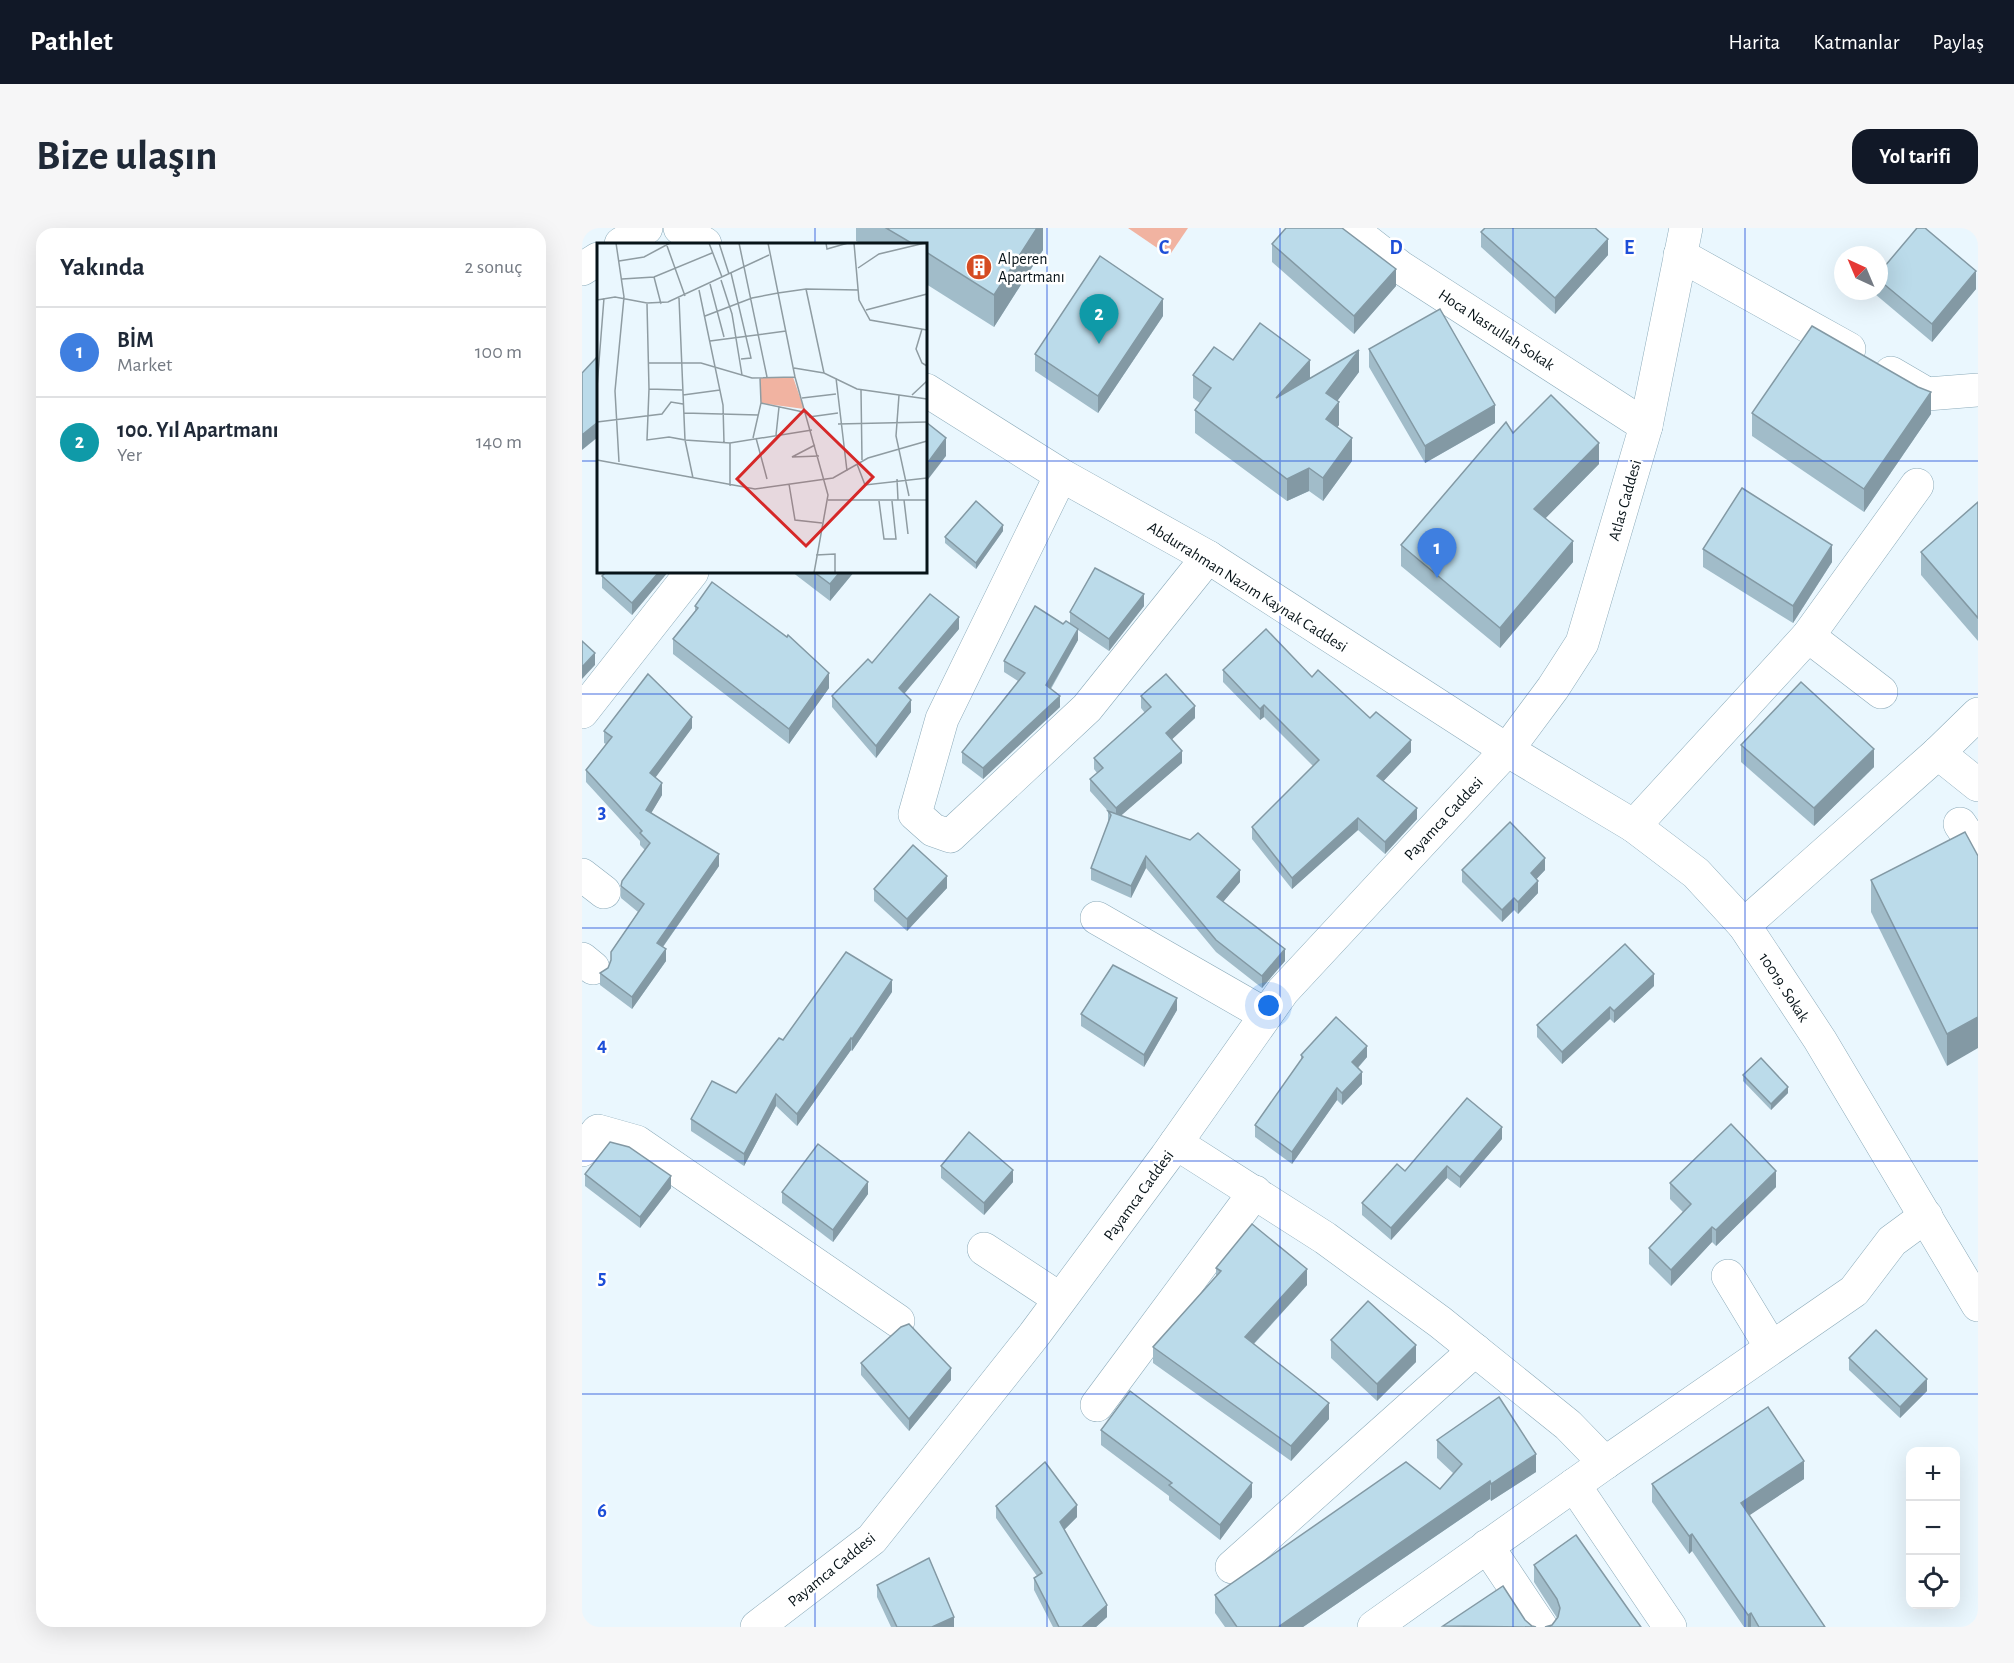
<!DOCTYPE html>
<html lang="tr">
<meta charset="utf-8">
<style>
body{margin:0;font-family:"Alegreya Sans",sans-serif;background:#f6f6f7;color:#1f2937}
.controls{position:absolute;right:18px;bottom:18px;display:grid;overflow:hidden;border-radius:12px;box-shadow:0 6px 24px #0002}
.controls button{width:54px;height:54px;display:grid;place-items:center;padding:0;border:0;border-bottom:2px solid #e0e1e3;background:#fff;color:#1f2937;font:30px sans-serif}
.compass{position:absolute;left:1252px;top:18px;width:54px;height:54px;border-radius:50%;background:#fff;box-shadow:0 6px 24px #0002;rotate:316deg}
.you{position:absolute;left:687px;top:778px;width:21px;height:21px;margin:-15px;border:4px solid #fff;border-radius:50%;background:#1a73e8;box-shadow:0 0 0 9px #1a73e833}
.badge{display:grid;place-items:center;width:39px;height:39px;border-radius:50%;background:#111827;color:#fff;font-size:20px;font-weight:700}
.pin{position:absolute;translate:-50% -50px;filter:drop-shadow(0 2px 3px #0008)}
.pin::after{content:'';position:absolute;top:32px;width:21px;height:18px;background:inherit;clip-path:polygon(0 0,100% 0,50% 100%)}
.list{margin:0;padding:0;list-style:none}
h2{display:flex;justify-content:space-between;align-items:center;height:78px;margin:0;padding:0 24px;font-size:26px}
h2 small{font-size:20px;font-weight:400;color:#747a83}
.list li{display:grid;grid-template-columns:39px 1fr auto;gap:18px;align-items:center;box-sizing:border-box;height:90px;padding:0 24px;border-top:2px solid #e0e1e3}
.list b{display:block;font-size:22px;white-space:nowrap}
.list p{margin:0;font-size:20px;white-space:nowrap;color:#747a83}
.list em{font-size:20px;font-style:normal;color:#747a83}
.icon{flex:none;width:33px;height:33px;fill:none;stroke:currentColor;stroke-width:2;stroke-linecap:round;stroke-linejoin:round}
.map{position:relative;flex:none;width:1396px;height:1399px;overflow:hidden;border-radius:18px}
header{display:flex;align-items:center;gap:36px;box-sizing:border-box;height:84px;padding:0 30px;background:#111827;color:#fff}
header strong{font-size:28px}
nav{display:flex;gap:33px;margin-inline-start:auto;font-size:21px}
.intro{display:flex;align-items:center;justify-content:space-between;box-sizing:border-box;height:144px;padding:0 36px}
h1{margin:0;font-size:42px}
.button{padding:15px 27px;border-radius:18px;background:#111827;color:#fff;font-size:21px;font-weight:700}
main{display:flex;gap:36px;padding:0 36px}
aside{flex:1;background:#fff;border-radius:18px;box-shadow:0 6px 24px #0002}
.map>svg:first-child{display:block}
.green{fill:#f1b3a1}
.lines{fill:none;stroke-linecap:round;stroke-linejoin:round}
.minor-casing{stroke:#8cabba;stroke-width:34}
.minor{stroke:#fff;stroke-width:33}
.wall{fill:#a1bcc9}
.shaded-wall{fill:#8399a4}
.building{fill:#bbdbea;stroke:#8399a4;stroke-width:1.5}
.grid{fill:none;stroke:#1d4ed8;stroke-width:1.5;stroke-opacity:0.55}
.labels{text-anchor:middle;stroke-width:5;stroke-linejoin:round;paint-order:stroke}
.poi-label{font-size:16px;fill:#071318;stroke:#fff;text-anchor:start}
.street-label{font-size:16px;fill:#071318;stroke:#fff}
.inset-road{fill:none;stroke:#8f9ca2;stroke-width:1.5}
.view{fill:#d62828;fill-opacity:0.15;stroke:#d62828;stroke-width:3}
.inset-edge{fill:none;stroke:#071318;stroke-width:3}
.grid-label{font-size:20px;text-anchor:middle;font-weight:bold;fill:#1d4ed8;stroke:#fff;stroke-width:5;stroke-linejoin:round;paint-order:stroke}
</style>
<header>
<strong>Pathlet</strong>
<nav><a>Harita</a><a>Katmanlar</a><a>Paylaş</a></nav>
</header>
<div class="intro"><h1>Bize ulaşın</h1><a class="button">Yol tarifi</a></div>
<main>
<aside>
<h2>Yakında<small>2 sonuç</small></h2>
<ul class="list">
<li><span class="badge" style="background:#3f7fe0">1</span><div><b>BİM</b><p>Market</p></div><em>100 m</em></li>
<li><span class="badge" style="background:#0f9aa8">2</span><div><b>100. Yıl Apartmanı</b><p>Yer</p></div><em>140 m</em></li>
</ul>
</aside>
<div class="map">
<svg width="1396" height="1399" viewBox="0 0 1396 1399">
<rect width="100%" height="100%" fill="#eaf7fe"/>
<!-- green -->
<polygon class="green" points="546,0 606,0 587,28"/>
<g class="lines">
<defs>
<g id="minor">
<polyline points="98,0 123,16"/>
<polyline points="768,0 818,39 1064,198"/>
<polyline points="39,16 64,0"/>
<polyline points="1098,27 1267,121"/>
<polyline points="0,41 16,31"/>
<polyline points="1309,145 1345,166 1396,162"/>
<polyline points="344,162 479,247 626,329 925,522 1052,598 1114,645 1162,697 1238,812 1396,1077"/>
<polyline points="479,247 360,491 333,586 351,602 368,608 505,480 626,329"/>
<polyline points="1226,408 1299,464"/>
<polyline points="0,484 110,344"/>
<polyline points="1356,525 1396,557"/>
<polyline points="1378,596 1396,623"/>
<polyline points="1052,598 1226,408 1335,257"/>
<polyline points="0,647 22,664"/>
<polyline points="515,690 684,787"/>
<polyline points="1162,697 1356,525 1396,486"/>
<polyline points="0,731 11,740"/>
<polyline points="594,915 743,1010 858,1094 986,1197 1023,1235 1272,1063 1310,1013 1344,988"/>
<polyline points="0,922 16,903 55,914 316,1093"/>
<polyline points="402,1021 478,1071"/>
<polyline points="1146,1048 1189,1119"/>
<polyline points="515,1177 673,964"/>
<polyline points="992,1257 1088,1399"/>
<polyline points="905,1318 959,1399"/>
<polyline points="650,1339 893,1122"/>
<polyline points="175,1399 290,1311 452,1107 584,929 701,763 925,522 971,460 1000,415 1064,198 1104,0"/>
<polyline points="792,1399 1023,1235"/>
</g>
</defs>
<!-- minor casing -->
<use href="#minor" class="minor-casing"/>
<!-- minor -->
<use href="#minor" class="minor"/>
</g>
<!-- wall -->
<g class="wall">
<polygon points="274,0 461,0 461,22 412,99 344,56 344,16 280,16 274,13"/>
<polygon points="899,4 1026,27 973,86 899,19"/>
<polygon points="690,16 814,58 772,106 690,34"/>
<polygon points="1297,45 1394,61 1350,114 1293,66 1293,63 1297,63"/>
<polygon points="581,88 516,185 453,143 453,126"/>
<polygon points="787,121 913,195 843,235 787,139"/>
<polygon points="651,132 728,150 777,144 755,173 757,197 755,199 770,233 741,273 727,263 705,273 613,205 613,182 618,175 611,170 611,147"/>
<polygon points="1170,185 1349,186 1282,284 1170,208"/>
<polygon points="931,205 1017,236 963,290 991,334 918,420 819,338 819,317"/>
<polygon points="1396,274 1396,413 1339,347 1339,324"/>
<polygon points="421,303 394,341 363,315 363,309"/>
<polygon points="1121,321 1250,334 1211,395 1121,339"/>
<polygon points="24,344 86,344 50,387 20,360 20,348"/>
<polygon points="210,344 272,344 248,373"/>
<polygon points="113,378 205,409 247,460 207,516 91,426 91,411 113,383"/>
<polygon points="562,378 527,423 496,402 496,412 469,461 478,479 401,551 380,535 380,524 436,453 422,444 422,433 481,396 488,396 488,384"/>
<polygon points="377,401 322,465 329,484 294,530 250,479 250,468 290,435"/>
<polygon points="641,442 730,449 788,490 829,524 801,553 835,591 803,626 776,602 710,661 670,611 670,599 731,538 682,489 678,492 641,454"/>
<polygon points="559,468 613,490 590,511 600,535 538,588 658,654 641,674 703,733 680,760 634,724 564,640 549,670 509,652 509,640 526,595 526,583 508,563 508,551 515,545 512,541 512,530 563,485 559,480"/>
<polygon points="110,500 73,549 80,567 69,585 137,638 81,719 84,733 50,781 18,757 18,745 26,740 29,733 29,724 56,684 39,670 39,658 63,622 58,617 58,613 4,554 4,542 24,516 22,515 22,503"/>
<polygon points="1159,517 1292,539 1232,598 1159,534"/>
<polygon points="1383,604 1365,838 1289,684 1289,652"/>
<polygon points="880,642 963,642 954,651 956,665 936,686 932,682 920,694 880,654"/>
<polygon points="365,660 325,703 292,673 292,661"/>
<polygon points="1072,758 1032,795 1028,791 980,836 955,809 955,797"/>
<polygon points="310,764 270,823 269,822 215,898 194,878 162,938 109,903 109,891 154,865 201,812"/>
<polygon points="595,782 562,839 499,798 499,786"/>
<polygon points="719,827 785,829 776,840 780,856 760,877 755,872 710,936 673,909 673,897 719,832"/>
<polygon points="1161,847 1206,865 1189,882 1161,853"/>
<polygon points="920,911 878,960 865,950 809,1012 780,987 780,975 823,943"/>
<polygon points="359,938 431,954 402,987 359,950"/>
<polygon points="3,946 89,960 58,1000 3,958"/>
<polygon points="1088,955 1194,959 1134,1018 1130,1014 1089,1058 1067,1036 1067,1020 1101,984 1088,971"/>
<polygon points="200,964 286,966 251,1014 200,975"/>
<polygon points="634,1040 725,1057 672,1116 747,1191 709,1233 571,1135 571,1119 634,1048"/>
<polygon points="749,1112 834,1134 795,1173 749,1130"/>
<polygon points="1267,1130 1345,1163 1318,1190 1267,1142"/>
<polygon points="279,1135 369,1152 327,1203 279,1147"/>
<polygon points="519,1202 670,1269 638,1312 587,1272 587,1268 519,1217"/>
<polygon points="855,1212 954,1244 909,1273 908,1271 721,1399 643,1399 633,1385 633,1367 858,1261 871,1245 855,1230"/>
<polygon points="1222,1251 1167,1287 1243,1399 1162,1399 1110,1323 1107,1326 1070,1274 1070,1256"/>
<polygon points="414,1278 495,1289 482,1302 525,1389 514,1399 471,1399 452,1362 452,1350 455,1348 414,1290"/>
<polygon points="952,1337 1059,1399 970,1397 975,1390 952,1354"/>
<polygon points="295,1357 372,1399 309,1399 295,1369"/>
</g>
<!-- shaded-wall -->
<g class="shaded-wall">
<polygon points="455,0 461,0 461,22 412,99 412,67"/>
<polygon points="1026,11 1026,27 973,86 973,70"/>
<polygon points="814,41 814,58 772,106 772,88"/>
<polygon points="1394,43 1394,61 1350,114 1350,96"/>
<polygon points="581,71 581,88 516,185 516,168"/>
<polygon points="777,122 777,144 744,188 744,165"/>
<polygon points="728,132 728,154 694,170"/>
<polygon points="1349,164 1349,186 1282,284 1282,261"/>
<polygon points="757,174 757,197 744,214 744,191"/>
<polygon points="913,177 913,195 843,235 843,218"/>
<polygon points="16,194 16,209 0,222 0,207"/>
<polygon points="364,210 364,228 344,254 344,237"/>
<polygon points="770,210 770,233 741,273 741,250"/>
<polygon points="1017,215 1017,236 952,302 952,281"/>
<polygon points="727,240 727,263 705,273 705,251"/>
<polygon points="421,297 421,303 394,341 394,335"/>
<polygon points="991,313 991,334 918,420 918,400"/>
<polygon points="1250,317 1250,334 1211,395 1211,378"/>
<polygon points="77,344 86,344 50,387 50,375"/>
<polygon points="258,344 272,344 248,373 248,356"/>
<polygon points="562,366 562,378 527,423 527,411"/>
<polygon points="377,389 377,401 317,472 317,460"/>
<polygon points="496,401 496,412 464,468 464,457"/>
<polygon points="13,425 13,437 0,451 0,439"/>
<polygon points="247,445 247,460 207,516 207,501"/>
<polygon points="478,468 478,479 401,551 401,540"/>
<polygon points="329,472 329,484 294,530 294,518"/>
<polygon points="682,477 682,489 678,492 678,481"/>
<polygon points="613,478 613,490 584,517 584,505"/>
<polygon points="110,489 110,500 68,557 68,545"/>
<polygon points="829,512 829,524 795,560 795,548"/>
<polygon points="1292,521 1292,539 1232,598 1232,580"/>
<polygon points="600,523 600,535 534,592 534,580"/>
<polygon points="80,555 80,567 64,594 64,582"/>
<polygon points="835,580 835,591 803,626 803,614"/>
<polygon points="776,590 776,602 710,661 710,650"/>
<polygon points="137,626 137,638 75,727 75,715"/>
<polygon points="564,628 564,640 549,670 549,658"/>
<polygon points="963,630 963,642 949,657 949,645"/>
<polygon points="658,642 658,654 635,681 635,669"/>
<polygon points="365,648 365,660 325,703 325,691"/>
<polygon points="956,653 956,665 936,686 936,674"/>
<polygon points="932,670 932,682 920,694 920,682"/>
<polygon points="84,721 84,733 50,781 50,769"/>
<polygon points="703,721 703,733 680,760 680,748"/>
<polygon points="1072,746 1072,758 1032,795 1032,783"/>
<polygon points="310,752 310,764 270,823 270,811"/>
<polygon points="595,770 595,782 562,839 562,827"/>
<polygon points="1028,779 1028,791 980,836 980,824"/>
<polygon points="1396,789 1396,820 1365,838 1365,806"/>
<polygon points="269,810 269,822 215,898 215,886"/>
<polygon points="785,818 785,829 770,846 770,834"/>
<polygon points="780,844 780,856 760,877 760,865"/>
<polygon points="1206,859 1206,865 1189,882 1189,876"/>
<polygon points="755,860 755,872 710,936 710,924"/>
<polygon points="194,866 194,878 162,938 162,926"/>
<polygon points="920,899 920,911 878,960 878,949"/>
<polygon points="865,938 865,950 809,1012 809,1000"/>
<polygon points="431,942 431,954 402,987 402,975"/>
<polygon points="1194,943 1194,959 1134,1018 1134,1002"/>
<polygon points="89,948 89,960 58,1000 58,989"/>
<polygon points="286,954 286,966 251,1014 251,1002"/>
<polygon points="1130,999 1130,1014 1089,1058 1089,1042"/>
<polygon points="725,1041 725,1057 663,1125 663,1109"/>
<polygon points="834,1117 834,1134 795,1173 795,1156"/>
<polygon points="369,1140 369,1152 327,1203 327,1191"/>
<polygon points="1345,1151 1345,1163 1318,1190 1318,1179"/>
<polygon points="747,1175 747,1191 709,1233 709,1218"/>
<polygon points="954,1226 954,1244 909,1273 909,1256"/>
<polygon points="1222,1233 1222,1251 1159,1293 1159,1275"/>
<polygon points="908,1253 908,1271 721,1399 696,1399"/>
<polygon points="670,1255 670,1269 638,1312 638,1297"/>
<polygon points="495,1277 495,1289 478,1306 478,1294"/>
<polygon points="1110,1306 1110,1323 1107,1326 1107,1308"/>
<polygon points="525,1377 525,1389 514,1399 500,1399"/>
<polygon points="1169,1385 1169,1399 1166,1399 1166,1387"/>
<polygon points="372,1389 372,1399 350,1399"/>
</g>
<!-- building -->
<g class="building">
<polygon points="304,0 455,0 412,67 344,24 344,16 331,16"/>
<polygon points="704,0 760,0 814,41 772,88 690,16"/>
<polygon points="903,0 1013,0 1026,11 973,70 899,4"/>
<polygon points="1335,0 1343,0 1394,43 1350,96 1297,52 1297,45"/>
<polygon points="518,28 581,71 516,168 453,126"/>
<polygon points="858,81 913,177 843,218 787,121"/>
<polygon points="678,95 728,132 694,170 777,122 744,165 757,174 744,191 770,210 741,250 727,240 705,251 613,182 629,160 611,147 632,119 651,132"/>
<polygon points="1230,98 1336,159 1349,164 1282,261 1170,185"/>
<polygon points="16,128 16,194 0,207 0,145"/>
<polygon points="969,167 1017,215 952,281 991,313 918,400 819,317 924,194 931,205"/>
<polygon points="344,194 364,210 344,237"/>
<polygon points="1160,260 1250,317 1211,378 1121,321"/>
<polygon points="394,273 421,297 394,335 363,309"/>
<polygon points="1396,274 1396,390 1339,324"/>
<polygon points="513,340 562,366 527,411 488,384"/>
<polygon points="24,344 77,344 50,375 20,348"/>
<polygon points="232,344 258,344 248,356"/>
<polygon points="130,354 205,409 206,407 247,445 207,501 91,411 116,380 113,378"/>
<polygon points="348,366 377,389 317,460 329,472 294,518 250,468 286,431 290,435"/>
<polygon points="453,378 481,396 484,393 496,401 464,457 478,468 401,540 380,524 443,445 422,433"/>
<polygon points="684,401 730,449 736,442 788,490 794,484 829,512 795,548 835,580 803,614 776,590 710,650 670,599 737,532 682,477 678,481 641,442"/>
<polygon points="0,413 13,425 0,439"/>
<polygon points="66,446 110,489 68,545 80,555 64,582 137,626 75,715 84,721 50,769 18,745 26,740 29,732 29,724 62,676 39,658 40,653 68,615 58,605 60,603 4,542 30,509 22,503"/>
<polygon points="584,446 613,478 584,505 600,523 534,580 508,551 521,540 512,530 569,479 559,468"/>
<polygon points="1219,454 1292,521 1232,580 1159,517"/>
<polygon points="526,583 608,612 616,605 658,642 635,669 703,721 680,748 634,712 564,628 549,658 509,640 529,587"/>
<polygon points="928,594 963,630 949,645 956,653 936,674 932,670 920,682 880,642"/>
<polygon points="1383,604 1396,628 1396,789 1365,806 1289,652"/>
<polygon points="331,617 365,648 325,691 292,661"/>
<polygon points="1043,716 1072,746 1032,783 1028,779 980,824 955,797"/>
<polygon points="264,724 310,752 270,811 269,810 215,886 194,866 162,926 109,891 130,853 154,865 197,810 201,812"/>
<polygon points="531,737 595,770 562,827 499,786"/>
<polygon points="754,789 785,818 770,834 780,844 760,865 755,860 710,924 673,897 721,829 719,827"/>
<polygon points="1179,830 1206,859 1189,876 1161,847"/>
<polygon points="885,870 920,899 878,949 865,938 809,1000 780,975 815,936 823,943"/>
<polygon points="1149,896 1194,943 1134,1002 1130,999 1089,1042 1067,1020 1109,976 1088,955"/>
<polygon points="387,904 431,942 402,975 359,938"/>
<polygon points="28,914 47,919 89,948 58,989 3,946"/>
<polygon points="236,916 286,954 251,1002 200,964"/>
<polygon points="670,996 725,1041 663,1109 747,1175 709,1218 571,1119 639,1043 634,1040"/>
<polygon points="786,1073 834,1117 795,1156 749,1112"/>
<polygon points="327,1096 369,1140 327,1191 279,1135 319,1099"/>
<polygon points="1294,1102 1345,1151 1318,1179 1267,1130"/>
<polygon points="548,1163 670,1255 638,1297 587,1257 590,1255 519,1202"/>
<polygon points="917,1169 954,1226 909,1256 908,1253 696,1399 655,1399 633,1367 824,1234 858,1261 880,1236 855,1212"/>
<polygon points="1186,1179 1222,1233 1159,1275 1243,1399 1177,1399 1169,1385 1166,1387 1110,1306 1107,1308 1070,1256"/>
<polygon points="463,1234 495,1277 478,1294 525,1377 500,1399 477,1399 452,1350 460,1345 414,1278"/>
<polygon points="994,1307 1051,1388 1059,1399 963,1399 970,1397 976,1389 978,1380 975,1371 952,1337"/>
<polygon points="347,1330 372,1389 350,1399 315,1399 295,1357"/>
<polygon points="921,1358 943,1392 950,1398 954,1399 861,1398"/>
</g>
<!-- grid -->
<path class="grid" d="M233,0V16M465,0V1399M698,0V1399M931,0V1399M1163,0V1399M0,233H16M344,233H1396M233,344V1399M0,466H1396M0,700H1396M0,933H1396M0,1166H1396"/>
<!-- icons -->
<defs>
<symbol id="building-disc" viewBox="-11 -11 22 22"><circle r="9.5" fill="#d54c22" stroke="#fff"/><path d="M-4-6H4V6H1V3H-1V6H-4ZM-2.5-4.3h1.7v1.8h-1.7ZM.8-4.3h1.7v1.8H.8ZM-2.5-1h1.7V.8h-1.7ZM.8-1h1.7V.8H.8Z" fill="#fff"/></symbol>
</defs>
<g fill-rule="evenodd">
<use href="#building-disc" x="382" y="24" width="30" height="30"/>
</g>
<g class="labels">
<!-- poi labels -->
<g class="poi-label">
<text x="416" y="36">Alperen<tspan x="416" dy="18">Apartmanı</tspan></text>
</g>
<!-- street labels -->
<g class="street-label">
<text transform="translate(915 101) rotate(33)" y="6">Hoca Nasrullah Sokak</text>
<text transform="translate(1042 272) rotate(-74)" y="6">Atlas Caddesi</text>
<text transform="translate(666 358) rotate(32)" y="6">Abdurrahman Nazım Kaynak Caddesi</text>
<text transform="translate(861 590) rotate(-47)" y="6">Payamca Caddesi</text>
<text transform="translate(1203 759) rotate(57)" y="6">10019. Sokak</text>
<text transform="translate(556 967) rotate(-54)" y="6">Payamca Caddesi</text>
<text transform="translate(249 1341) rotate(-39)" y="6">Payamca Caddesi</text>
</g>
</g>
<!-- overview -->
<g transform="translate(15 15)">
<rect width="330" height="330" fill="#eaf7fe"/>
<path d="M196,134L207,166L164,160L163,135Z" fill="#f1b3a1"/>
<path class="inset-road" d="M19,0L27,54L18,148L22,219M69,0L88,53M112,0L125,34M122,0L132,31M142,0L170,134M171,0L198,134L231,252L217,330M229,0L230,6L251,0M257,0L262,57L273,77L330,87M22,18L47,14L73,0M261,25L282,11L328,0M134,30L154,115L144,116M57,34L64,61M25,36L57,34L115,10M124,37L135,71L145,132M113,41L127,94M209,46L227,130M102,47L126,162L127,200M82,55L88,197L133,200L215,187M0,57L18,54L50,60L71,59L172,12M50,61L52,146L85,147M269,67L330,51M108,73L155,55L181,50L209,46L261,47M325,86L319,106L325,120L330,123M113,98L189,88M52,120H104L155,135L198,134M197,125L227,130L260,146L330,156M239,135L250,228M0,144L7,55M52,146L50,197L72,194L88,197L96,235M264,147L265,217M86,152L123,147M302,152L299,193L312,253M315,152L330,138M205,155L239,151M164,160L211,170M87,170L161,172M212,174L241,170M0,179L65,171L74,159L86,161M241,181L330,179M179,192L182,164M156,195L164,160L163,135M159,195L170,236M133,200V243M218,202L195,214L222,213M0,217L158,246L236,235L271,215L330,198M260,221L268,242L330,235M300,236L301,257M192,241L198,277L225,280M231,257H330M307,257L311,291M282,258L287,296H299L295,258M219,312L238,311V330"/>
<path class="view" d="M207,167L276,234L209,303L140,236Z"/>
<rect width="330" height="330" class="inset-edge"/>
</g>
<g class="grid-label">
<text x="582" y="26">C</text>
<text x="814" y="26">D</text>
<text x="1047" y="26">E</text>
<text x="20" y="590">3</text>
<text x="20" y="823">4</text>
<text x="20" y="1056">5</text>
<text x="20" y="1289">6</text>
</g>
</svg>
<div class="controls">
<button>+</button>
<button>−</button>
<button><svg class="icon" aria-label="locate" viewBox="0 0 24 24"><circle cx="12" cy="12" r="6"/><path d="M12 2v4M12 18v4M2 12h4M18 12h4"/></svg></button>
</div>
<svg class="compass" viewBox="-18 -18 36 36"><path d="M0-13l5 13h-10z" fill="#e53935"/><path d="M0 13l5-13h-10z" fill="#747a83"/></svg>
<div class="you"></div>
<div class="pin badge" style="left:855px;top:350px;background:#3f7fe0">1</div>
<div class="pin badge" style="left:517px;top:116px;background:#0f9aa8">2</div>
</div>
</main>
